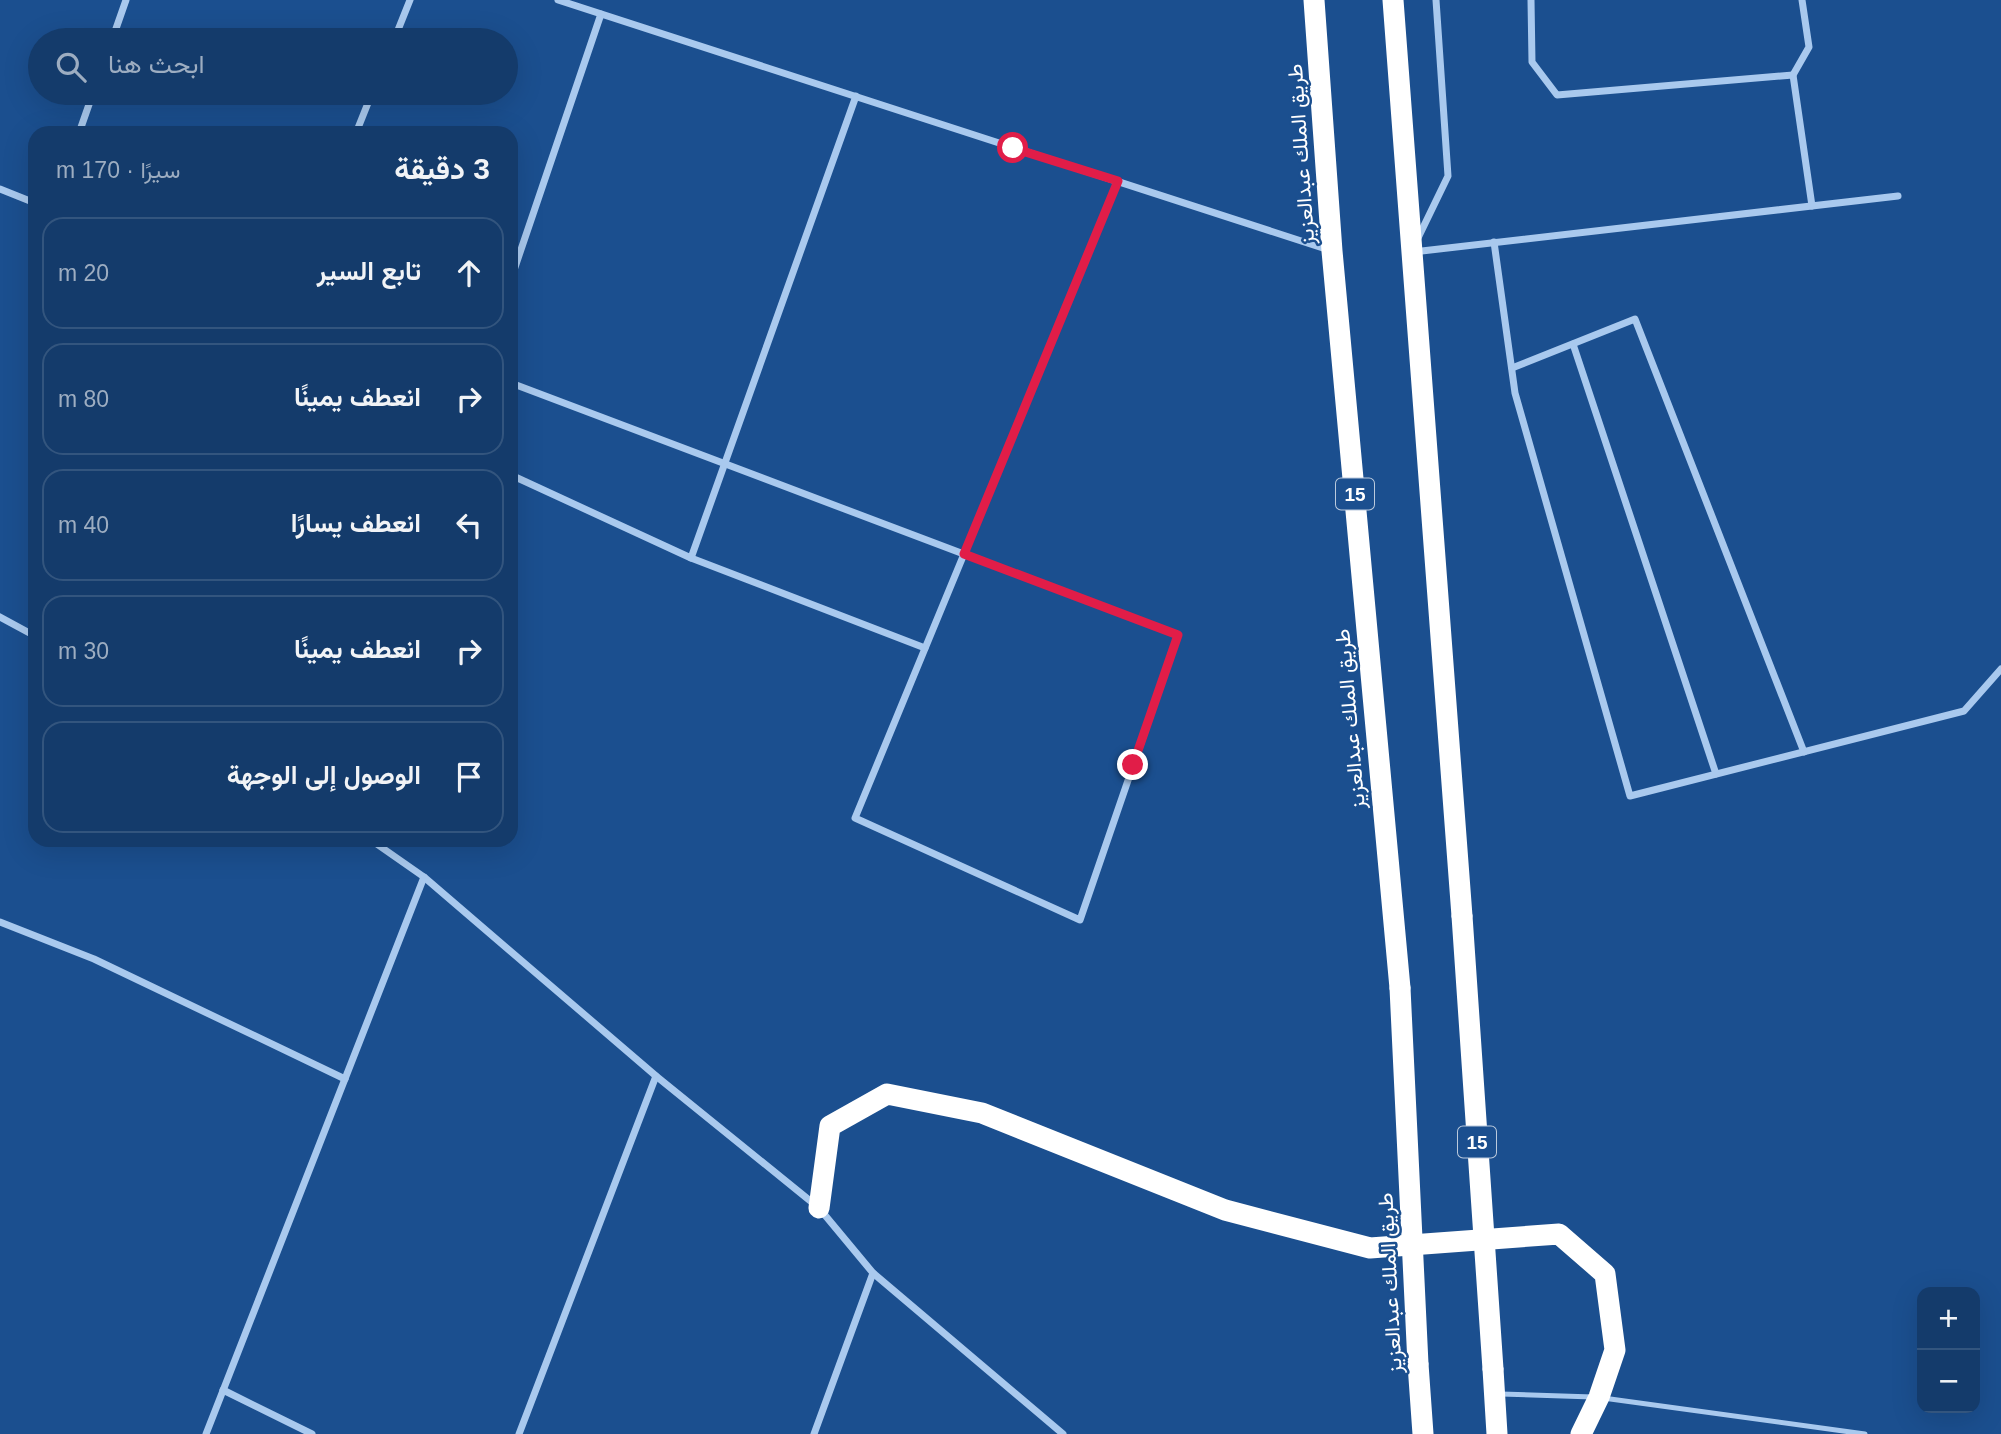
<!DOCTYPE html>
<html lang="ar">
<meta charset="utf-8">
<style>
body{margin:0;font-family:Helvetica,Vazirmatn,sans-serif;background:#214673;color:#f1f3f6;direction:rtl}
.controls{position:absolute;right:21px;bottom:21px;display:grid;overflow:hidden;border-radius:14px;box-shadow:0 7px 28px #0002}
.controls button{width:63px;height:63px;display:grid;place-items:center;padding:0;border:0;border-bottom:2px solid #33557e;background:#143b6b;color:#f1f3f6;font:35px sans-serif}
.stop{position:absolute;width:21px;height:21px;margin:-16px;border:5px solid #e11d48;border-radius:50%;background:#fff}
.stop.end{background:#e11d48;border-color:#fff;box-shadow:0 2px 7px #0008}
.list{margin:0;padding:0;list-style:none}
h2{display:flex;justify-content:space-between;align-items:center;height:91px;margin:0;padding:0 28px;font-size:30px}
h2 small{font-size:23px;font-weight:400;color:#9dadc1}
.list li{display:grid;grid-template-columns:46px 1fr auto;gap:21px;align-items:center;box-sizing:border-box;height:112px;margin:0 14px 14px;padding:0 14px;border:2px solid #33557e;border-radius:21px}
.list b{display:block;font-size:26px;white-space:nowrap}
.list em{font-size:23px;font-style:normal;color:#9dadc1}
.icon{flex:none;width:38px;height:38px;fill:none;stroke:currentColor;stroke-width:2;stroke-linecap:round;stroke-linejoin:round}
.map{position:relative;flex:none;width:2001px;height:1434px;overflow:hidden;direction:ltr}
.search{position:absolute;background:#143b6b;box-shadow:0 7px 28px #0002;left:28px;top:28px;width:490px;height:77px;display:flex;align-items:center;gap:18px;box-sizing:border-box;padding:0 24px;border-radius:38px;color:#9dadc1;font-size:26px}
.panel{position:absolute;background:#143b6b;box-shadow:0 7px 28px #0002;left:28px;top:126px;width:490px;height:721px;border-radius:21px;direction:rtl}
.map>svg:first-child{display:block}
.lines{fill:none;stroke-linecap:round;stroke-linejoin:round}
.lane{stroke:#a9c9ee;stroke-width:5}
.street{stroke:#a9c9ee;stroke-width:7}
.highway{stroke:#fff;stroke-width:21}
.highway-bridge{stroke:#fff;stroke-width:21}
.route{stroke:#e11d48;stroke-width:9}
.labels{text-anchor:middle;stroke-width:5;stroke-linejoin:round;paint-order:stroke}
.shield{fill:#1b4f8f;stroke:#bbcadd;stroke-width:2}
.shield-label{font-size:19px;font-weight:bold;fill:#fff}
.street-label{font-size:21px;fill:#fff;stroke:#1b4f8f}
</style>
<div class="map">
<svg width="2001" height="1434" viewBox="0 0 2001 1434">
<rect width="100%" height="100%" fill="#1b4f8f"/>
<g class="lines">
<!-- lane -->
<g class="lane">
<polyline points="1501,1394 1593,1397"/>
<polyline points="1603,1398 1865,1434"/>
</g>
<!-- street -->
<g class="street">
<polyline points="558,0 1329,250"/>
<polyline points="1531,0 1532,62 1557,95 1793,75"/>
<polyline points="1802,0 1809,47 1793,75 1812,206"/>
<polyline points="112,40 126,0"/>
<polyline points="394,40 410,0"/>
<polyline points="79,133 93,93"/>
<polyline points="356,133 372,93"/>
<polyline points="0,189 35,203"/>
<polyline points="1418,238 1448,176 1436,0"/>
<polyline points="1494,242 1515,393 1630,796 1964,711 2001,669"/>
<polyline points="1413,252 1898,196"/>
<polyline points="511,279 601,14"/>
<polyline points="1573,344 1716,774"/>
<polyline points="1512,368 1635,319 1804,752"/>
<path d="M511,383C733,467 956,551 1178,635L1080,920L855,818L1118,181"/>
<polyline points="511,475 691,558 925,648"/>
<polyline points="691,558 856,96"/>
<polyline points="0,617 35,636"/>
<polyline points="371,840 424,877 656,1076 819,1208 873,1273 1063,1434"/>
<polyline points="0,922 94,959 345,1079"/>
<polyline points="223,1390 312,1434"/>
<polyline points="206,1434 424,877"/>
<polyline points="519,1434 656,1076"/>
<polyline points="814,1434 873,1273"/>
</g>
<!-- highway -->
<g class="highway">
<polyline points="1314,0 1332,251 1400,988"/>
<polyline points="1393,0 1462,916"/>
<polyline points="819,1208 830,1126 887,1094 982,1113 1225,1210 1370,1248 1559,1234 1605,1274 1615,1350 1599,1397 1581,1434"/>
<polyline points="1418,1364 1423,1434"/>
<polyline points="1493,1369 1497,1434"/>
</g>
<!-- highway-bridge -->
<g class="highway-bridge">
<polyline points="1462,916 1493,1369"/>
<polyline points="1400,988 1418,1364"/>
</g>
</g>
<g class="lines">
<!-- route -->
<polyline class="route" points="1013,148 1118,181 964,554 1178,635 1133,765"/>
</g>
<g class="labels">
<!-- shield labels -->
<g class="shield">
<rect x="1336" y="478.5" width="38" height="31" rx="5"/>
<rect x="1458" y="1126.5" width="38" height="31" rx="5"/>
</g>
<g class="shield-label">
<text x="1355" y="501">15</text>
<text x="1477" y="1149">15</text>
</g>
<!-- street labels -->
<g class="street-label">
<text transform="translate(1301 154) rotate(-94)" y="7">طريق الملك عبدالعزيز</text>
<text transform="translate(1350 719) rotate(-95)" y="7">طريق الملك عبدالعزيز</text>
<text transform="translate(1390 1283) rotate(-93)" y="7">طريق الملك عبدالعزيز</text>
</g>
</g>
</svg>
<div class="controls">
<button>+</button>
<button>−</button>
</div>
<div class="stop" style="left:1013px;top:148px"></div>
<div class="stop end" style="left:1133px;top:765px"></div>
<div class="search"><svg class="icon" aria-label="search" viewBox="0 0 24 24"><circle cx="10" cy="10" r="6"/><path d="M15 15l6 6"/></svg>ابحث هنا</div>
<section class="panel">
<h2>3 دقيقة<small>سيرًا · 170 m</small></h2>
<ul class="list">
<li><svg class="icon" aria-label="ahead" viewBox="0 0 24 24"><path d="M12 20V5M6 11l6-6 6 6"/></svg><div><b>تابع السير</b></div><em>20 m</em></li>
<li><svg class="icon" aria-label="right" viewBox="0 0 24 24"><path d="M7 20v-9h11M14 6l5 5-5 5"/></svg><div><b>انعطف يمينًا</b></div><em>80 m</em></li>
<li><svg class="icon" aria-label="left" viewBox="0 0 24 24"><path d="M17 20v-9H6M10 6l-5 5 5 5"/></svg><div><b>انعطف يسارًا</b></div><em>40 m</em></li>
<li><svg class="icon" aria-label="right" viewBox="0 0 24 24"><path d="M7 20v-9h11M14 6l5 5-5 5"/></svg><div><b>انعطف يمينًا</b></div><em>30 m</em></li>
<li><svg class="icon" aria-label="arrive" viewBox="0 0 24 24"><path d="M6 21V4h12l-3 4 3 4H6"/></svg><div><b>الوصول إلى الوجهة</b></div></li>
</ul>
</section>
</div>
